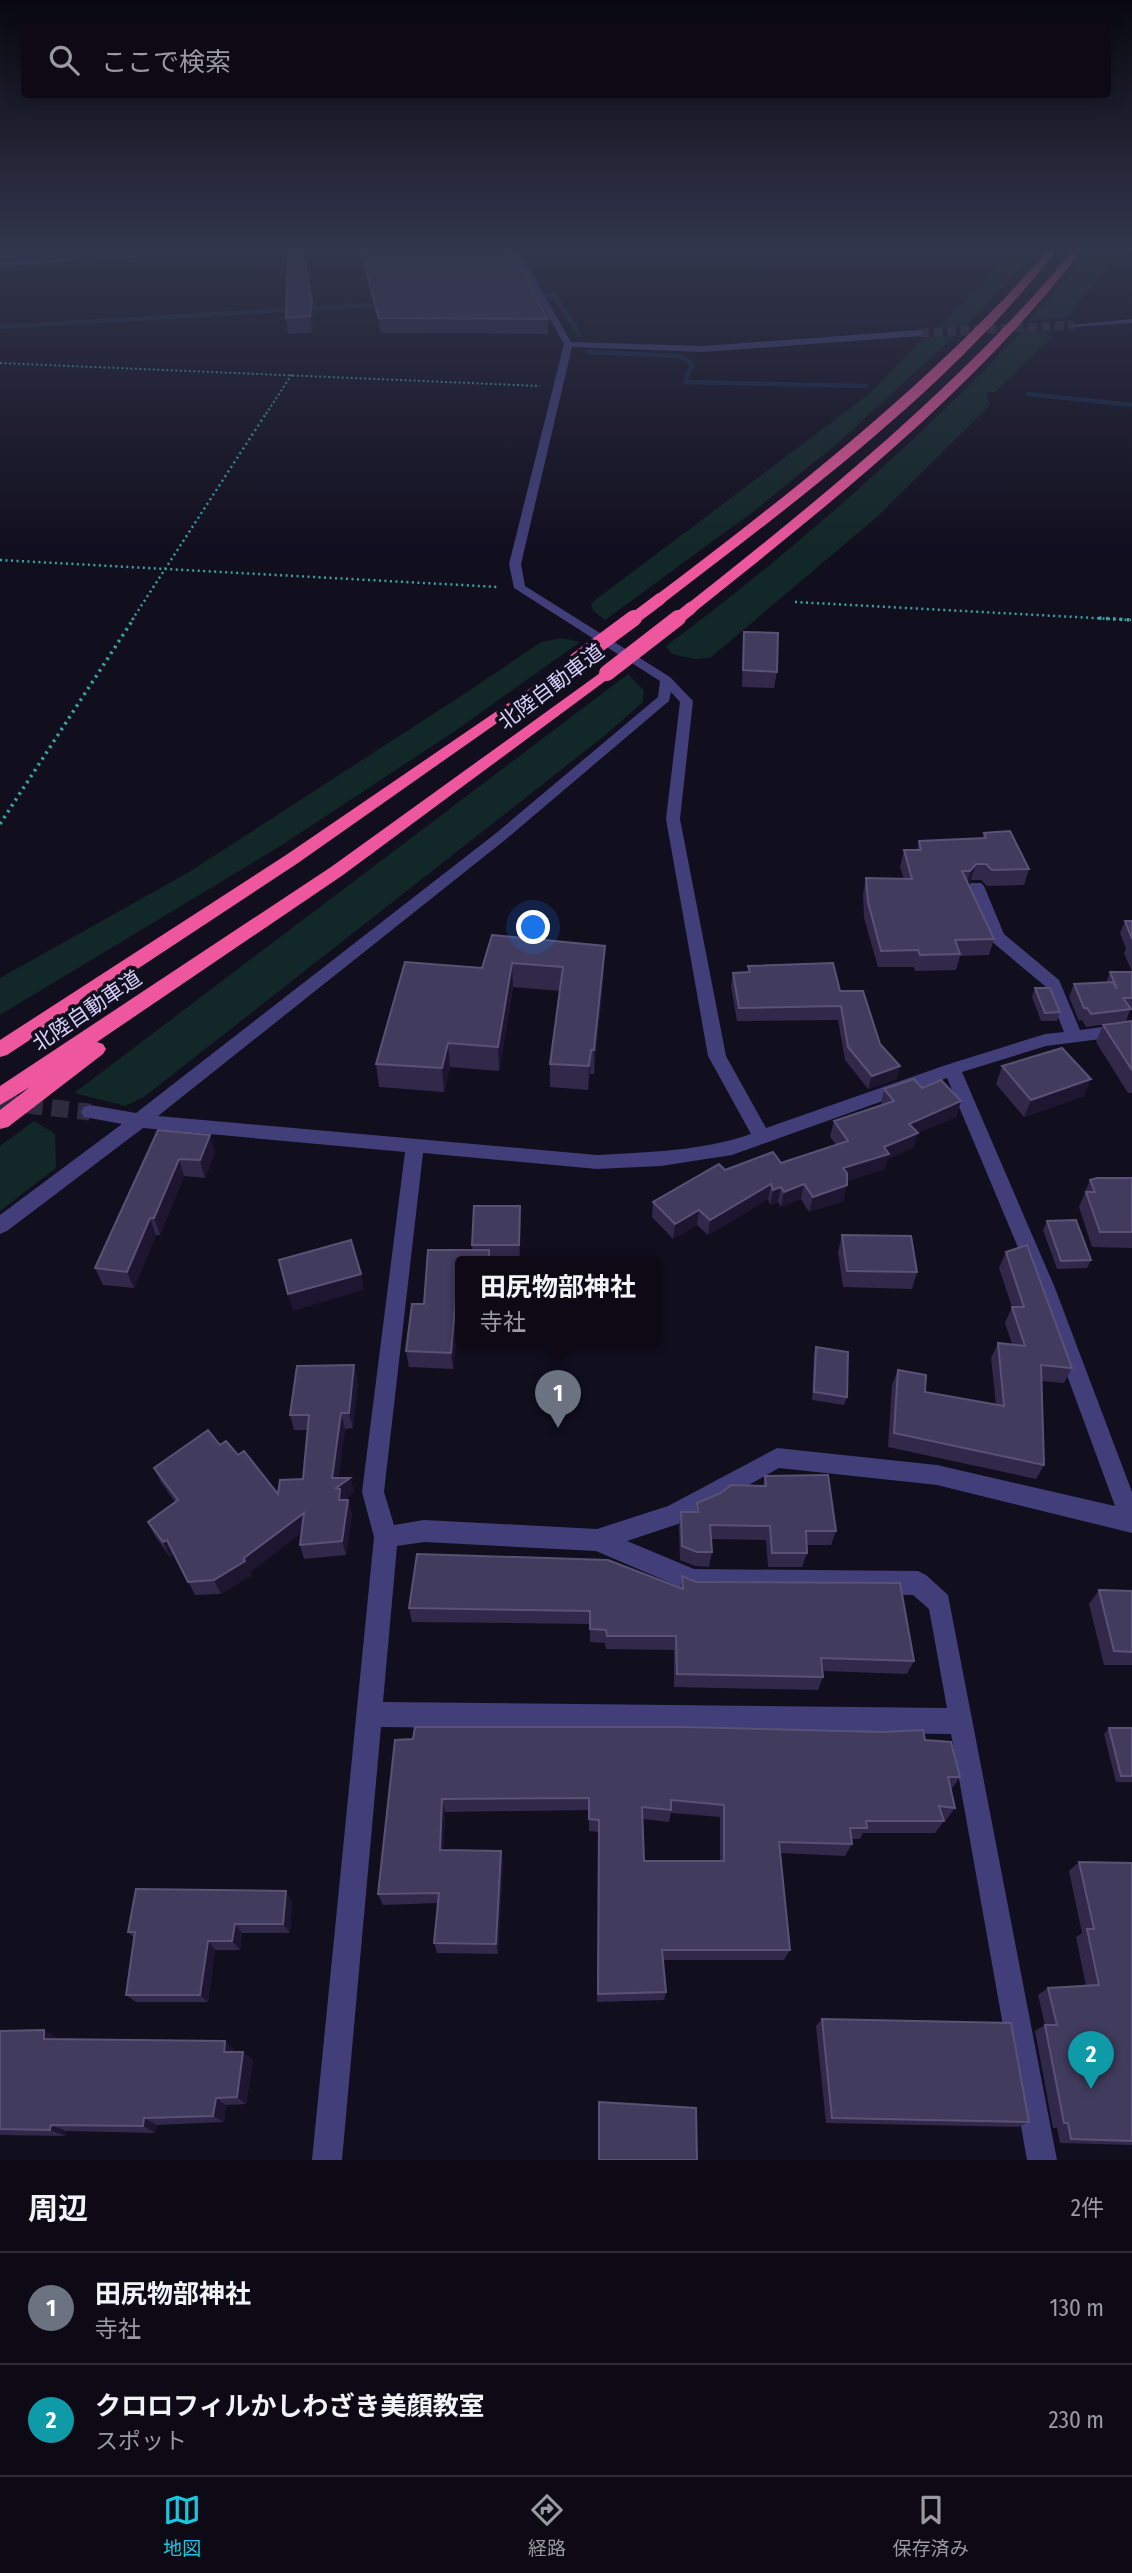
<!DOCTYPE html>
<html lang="ja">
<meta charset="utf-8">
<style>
body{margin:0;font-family:"Fira Sans Condensed","Noto Sans JP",sans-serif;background:#1b1823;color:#f1f3f6}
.you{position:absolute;left:534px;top:928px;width:24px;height:24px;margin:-18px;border:5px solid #fff;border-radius:50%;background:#1a73e8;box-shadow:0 0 0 10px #1a73e833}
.badge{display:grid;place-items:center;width:46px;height:46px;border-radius:50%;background:#16c9e0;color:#fff;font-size:23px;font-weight:700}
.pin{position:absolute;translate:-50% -58px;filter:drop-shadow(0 2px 4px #0008)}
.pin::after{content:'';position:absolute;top:37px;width:24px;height:21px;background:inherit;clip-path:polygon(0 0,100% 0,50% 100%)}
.popup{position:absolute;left:455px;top:1256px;width:206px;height:91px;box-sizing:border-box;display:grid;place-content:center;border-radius:7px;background:#0d0a16;filter:drop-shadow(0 2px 5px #0005);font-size:23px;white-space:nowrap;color:#9a9aa1}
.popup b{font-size:26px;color:#f1f3f6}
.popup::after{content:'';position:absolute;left:50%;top:100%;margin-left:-14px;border:14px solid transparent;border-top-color:#0d0a16}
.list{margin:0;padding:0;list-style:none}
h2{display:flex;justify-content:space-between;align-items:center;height:91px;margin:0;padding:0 28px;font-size:30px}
h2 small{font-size:23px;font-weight:400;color:#9a9aa1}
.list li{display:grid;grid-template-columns:46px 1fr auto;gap:21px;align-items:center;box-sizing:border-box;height:112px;padding:0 28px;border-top:2px solid #2d2b35}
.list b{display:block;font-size:26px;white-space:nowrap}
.list p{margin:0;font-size:23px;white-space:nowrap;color:#9a9aa1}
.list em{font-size:23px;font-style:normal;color:#9a9aa1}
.icon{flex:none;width:38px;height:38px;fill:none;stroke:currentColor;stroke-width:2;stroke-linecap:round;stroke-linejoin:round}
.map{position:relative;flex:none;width:1132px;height:2160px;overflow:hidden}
.search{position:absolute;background:#0d0a16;box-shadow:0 4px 18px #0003;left:21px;right:21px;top:21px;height:77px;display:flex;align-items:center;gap:18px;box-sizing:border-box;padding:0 24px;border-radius:7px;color:#9a9aa1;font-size:26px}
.sheet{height:315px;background:#0d0a16}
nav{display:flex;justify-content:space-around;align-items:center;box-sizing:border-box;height:98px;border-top:2px solid #2d2b35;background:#0d0a16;font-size:19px;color:#9a9aa1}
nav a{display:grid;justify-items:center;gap:4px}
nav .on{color:#16c9e0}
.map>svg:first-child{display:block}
.green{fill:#122727}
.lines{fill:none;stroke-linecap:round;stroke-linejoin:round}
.stream{stroke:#132543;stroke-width:4.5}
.minor-tunnel-far1{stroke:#2f2b3f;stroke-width:9;stroke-dasharray:9 4.5;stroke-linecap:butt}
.minor-tunnel{stroke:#2f2b3f;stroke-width:17;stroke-dasharray:17 9;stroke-linecap:butt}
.path-far2{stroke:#39a5a1;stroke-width:2;stroke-dasharray:2 2.5;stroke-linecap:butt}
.path-far1{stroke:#39a5a1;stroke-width:2.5;stroke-dasharray:2 3.5;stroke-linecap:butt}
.path{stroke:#39a5a1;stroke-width:3.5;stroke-dasharray:2.5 4.5;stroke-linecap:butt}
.minor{fill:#413e79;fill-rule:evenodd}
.highway{fill:#ee579d;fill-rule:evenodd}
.highway-bridge-far1{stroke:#ee579d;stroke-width:12}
.highway-bridge{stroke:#ee579d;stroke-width:16}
.wall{fill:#30294a;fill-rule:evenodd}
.shaded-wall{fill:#1c1631}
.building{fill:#413b5d;stroke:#595276;stroke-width:2;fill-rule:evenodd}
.labels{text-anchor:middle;stroke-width:7;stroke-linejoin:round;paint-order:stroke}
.far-street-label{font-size:21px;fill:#d6d0fa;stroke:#110e1e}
</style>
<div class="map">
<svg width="1132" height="2160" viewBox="0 0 1132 2160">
<rect width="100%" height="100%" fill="#110e1e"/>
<!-- green -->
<g class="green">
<polygon points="1013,251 1036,251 964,328 937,328"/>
<polygon points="1089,251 1121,251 1066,318 1028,321 1074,271"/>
<path d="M1024,329L1044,332L1052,337L995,392H986L990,405L877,517L710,658L695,659L672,654L666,646C792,552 916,443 1024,329Z"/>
<polygon points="956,335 838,443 754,511 605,620 593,611 591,603 868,395 924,338"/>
<polygon points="562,638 580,642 455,731 282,845 0,1015 0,978 189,872 464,694 541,642"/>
<polygon points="628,674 644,691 643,702 603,737 144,1097 125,1106 74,1093"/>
<polygon points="34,1121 55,1134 56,1168 0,1211 0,1146"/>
</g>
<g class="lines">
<!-- stream -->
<g class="stream">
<polyline points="532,296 554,295 580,335"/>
<polyline points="0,327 385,304"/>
<polyline points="588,352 680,356 692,364 685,382 866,386"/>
<polyline points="1028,394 1132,405"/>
</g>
<!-- minor-tunnel-far1 -->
<polyline class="minor-tunnel-far1" points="920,333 1074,325"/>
<!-- minor-tunnel -->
<polyline class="minor-tunnel" points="0,1102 90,1112"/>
<!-- path-far2 -->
<g class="path-far2">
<polyline points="0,363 540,386"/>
<polyline points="266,414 292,374"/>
</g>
<!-- path-far1 -->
<g class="path-far1">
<polyline points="0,560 498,587"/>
<polyline points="795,602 1131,620"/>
<polyline points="132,620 267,412"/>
</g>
<!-- path -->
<g class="path">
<polyline points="1099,618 1132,620"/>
<polyline points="0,824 134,618"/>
</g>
<!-- minor -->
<g class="minor">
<polygon points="193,251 228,251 0,266 0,262"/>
<path d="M512,251H519L571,342L703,346L920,330L924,333L920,336L703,352L572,347L521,564L525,586L670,677L693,701L680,819L726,1056L766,1128L946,1065L1045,1034L1064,1032L1046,987L991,941L968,886L971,883H981L984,886L1004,934L1059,980L1080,1030L1132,1023V1035L1046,1046L962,1072L1055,1288L1132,1492V1533L937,1485L779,1468L681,1523L627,1541L694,1569L918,1571L926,1575L948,1595L1057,2160H1027L951,1734L381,1727L342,2160H312L374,1537L362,1492L405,1152L143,1128L7,1231L0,1234V1215L122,1124L84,1117L81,1112L84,1107L90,1105L136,1113L495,834L658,697L660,681L514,588L509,564L564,344ZM671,692L680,702L666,819L708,1056L751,1134C702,1151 649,1152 597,1155L158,1116L505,840L669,701ZM947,1078L1035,1288L1115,1506L937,1465L777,1448L668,1506L597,1529L424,1520L394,1525L384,1492L423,1153L597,1169L661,1166L732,1155ZM424,1542L596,1551L694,1593L913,1595L929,1609L947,1708L383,1702L397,1546Z"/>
<polygon points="1132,319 1132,323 1074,327 1070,325"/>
</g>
<!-- highway -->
<g class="highway">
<path d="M1048,251H1056C948,389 803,496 665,602H655V596C795,490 931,383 1048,251Z"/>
<path d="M1073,251H1081C974,391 833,501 696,611H686V605C824,496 959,386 1073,251Z"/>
<polygon points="576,657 581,658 583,661 581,664 298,863 7,1055 0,1057 0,1040 286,855"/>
<polygon points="607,668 612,670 615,673 612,676 343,875 97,1042 103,1044 106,1049 103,1054 8,1127 0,1129 0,1110 30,1087 0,1105 0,1086 331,867"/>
</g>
<!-- highway-bridge-far1 -->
<g class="highway-bridge-far1">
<polyline points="632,620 660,599"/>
<polyline points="676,620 691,608"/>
</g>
<!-- highway-bridge -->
<g class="highway-bridge">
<polyline points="576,661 634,618"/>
<polyline points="607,673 678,618"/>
</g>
</g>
<!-- wall -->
<g class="wall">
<polygon points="0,251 152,251 0,258"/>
<polygon points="359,251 512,251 548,319 548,334 381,333"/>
<polygon points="312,302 314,318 312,333 288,334 286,318"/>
<polygon points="744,632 777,672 774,688 742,687 743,648"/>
<polygon points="984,833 1029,869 1024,885 987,886 981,880 971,880 968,884 994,939 989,955 960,956 956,970 915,971 914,967 878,967 864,918 863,894 866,878 904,879 900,867 904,850 917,850 919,841 982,838"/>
<polygon points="1125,921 1132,921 1132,972 1124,953 1126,949 1120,933"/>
<polygon points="492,935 604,970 594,1074 590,1074 588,1090 550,1087 550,1064 560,991 513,987 499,1071 450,1067 444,1092 379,1087 376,1064 482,968"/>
<polygon points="748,966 840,991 880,1044 897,1079 868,1089 845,1060 838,1020 737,1021 731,986 733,973 748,972"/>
<polygon points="1110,972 1132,972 1132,1010 1130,1010 1126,1021 1086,1027 1082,1020 1079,1021 1069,997 1074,984 1106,983"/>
<polygon points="1035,988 1060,1012 1057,1021 1041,1021 1032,997"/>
<polygon points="1132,1021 1132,1093 1128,1093 1096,1042 1103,1025"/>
<polygon points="1002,1066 1084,1096 1024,1117 996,1084"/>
<polygon points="922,1088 961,1101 956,1117 917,1133 913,1148 887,1159 885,1169 847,1181 843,1201 809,1212 801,1199 781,1207 778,1202 770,1205 768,1199 708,1235 697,1225 673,1239 652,1217 653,1202 725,1170 781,1163 836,1145 830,1136 834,1121 881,1105 884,1089"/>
<polygon points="158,1130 215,1152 205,1178 184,1176 160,1235 156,1235 134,1288 103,1285 95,1268"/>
<polygon points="1132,1178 1132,1248 1092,1247 1079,1207 1090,1180"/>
<polygon points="474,1206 520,1206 520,1262 460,1262 460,1301 453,1369 409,1367 406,1351 412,1304 424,1304 428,1250 472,1250"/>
<polygon points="1047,1221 1091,1260 1087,1268 1057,1269 1043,1230"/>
<polygon points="842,1235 917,1272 912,1289 843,1287 838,1252"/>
<polygon points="1006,1252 1072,1368 1064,1383 1041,1381 1044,1465 1036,1479 888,1447 892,1385 898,1370 925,1392 996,1405 991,1358 998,1343 1012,1344 1005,1323 1012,1307 999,1268"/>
<polygon points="816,1347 847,1397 844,1405 812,1400 814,1355"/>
<polygon points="354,1365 358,1381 353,1428 345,1429 338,1478 350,1478 354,1492 344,1500 348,1500 352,1514 346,1555 304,1559 300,1545 301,1533 250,1572 251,1575 221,1594 195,1595 174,1554 170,1557 155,1536 148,1522 175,1502 161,1482 154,1468 220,1445 238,1455 278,1494 303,1479 308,1430 294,1430 290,1415"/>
<polygon points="765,1476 836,1531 831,1545 807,1545 807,1553 802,1567 768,1567 766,1540 711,1539 712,1552 709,1567 695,1566 680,1560 679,1527 681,1512 696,1512 697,1503 763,1485"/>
<polygon points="682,1576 914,1661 907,1674 822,1671 823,1677 818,1690 674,1687 674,1650 606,1649 605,1643 590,1642 590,1624 412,1622 409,1608 680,1588"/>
<polygon points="1099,1590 1132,1591 1132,1665 1104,1665 1089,1604"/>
<polygon points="1109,1728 1132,1728 1132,1782 1116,1782 1104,1734"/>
<path d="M395,1740H925L960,1777L951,1790L955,1808L946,1820H943L944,1821L935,1833H863L860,1839H851L852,1844L845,1856L780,1853L790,1950L784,1960H663L666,1992L664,2000L597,2002L599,1832L589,1831V1810L445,1812L443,1850L501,1851L503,1863L498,1954L437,1953L434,1943L438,1903L383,1905L378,1894ZM671,1813L720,1817V1861H644L643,1819L669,1822Z"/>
<polygon points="1079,1862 1132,1863 1132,2145 1060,2143 1057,2128 1053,2128 1035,2031 1045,2025 1038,1995 1048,1988 1086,1986 1076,1937 1082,1933 1069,1871"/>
<polygon points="292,1901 290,1933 242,1933 240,1950 215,1950 208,2002 136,2002 126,1995 134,1938 128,1932"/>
<polygon points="822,2019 1029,2122 1018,2127 826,2123 816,2026"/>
<polygon points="0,2031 58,2039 234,2049 234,2052 243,2052 253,2060 246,2104 226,2105 224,2122 157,2125 155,2133 66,2131 65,2136 0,2135"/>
</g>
<!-- shaded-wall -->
<g class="shaded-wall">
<polygon points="312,302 314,318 312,333 310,316"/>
<polygon points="976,864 971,880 966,887 970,871"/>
<polygon points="605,946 604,970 594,1074 594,1050"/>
<polygon points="512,963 513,987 499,1071 498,1047"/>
<polygon points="448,1043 450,1067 444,1092 442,1068"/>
<polygon points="591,1050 590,1074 588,1090 589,1066"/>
<polygon points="900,1066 897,1079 868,1089 872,1076"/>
<polygon points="1091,1079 1084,1096 1024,1117 1031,1100"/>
<polygon points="961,1101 956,1117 917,1133 913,1148 887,1159 885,1169 840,1183 843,1168 884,1147 909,1124"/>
<polygon points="210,1135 215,1152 205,1178 200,1160"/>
<polygon points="179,1159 184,1176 160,1235 154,1218"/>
<polygon points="771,1184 768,1199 708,1235 710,1220"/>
<polygon points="804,1184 801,1199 781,1207 784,1192"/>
<polygon points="847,1185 843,1201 809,1212 813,1197"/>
<polygon points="781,1187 778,1202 770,1205 773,1190"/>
<polygon points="520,1206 521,1223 519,1262 519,1245"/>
<polygon points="699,1210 697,1225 673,1239 675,1224"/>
<polygon points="150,1218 156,1235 134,1288 127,1272"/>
<polygon points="361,1274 364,1290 293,1311 288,1294"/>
<polygon points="457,1284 459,1301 453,1369 451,1353"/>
<polygon points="354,1365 358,1381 353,1428 349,1413"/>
<polygon points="341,1413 345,1429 337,1488 350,1478 354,1492 343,1500 343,1515 332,1478"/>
<polygon points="348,1500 352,1514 346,1555 342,1541"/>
<polygon points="304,1513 309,1527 250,1572 251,1575 221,1594 214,1580"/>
<polygon points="167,1540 174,1554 170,1557 163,1542"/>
<polygon points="442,1799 445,1812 443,1861 440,1850"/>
<polygon points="501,1851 503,1863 498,1954 496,1944"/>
<polygon points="286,1891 292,1901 290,1933 283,1924"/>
<polygon points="235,1924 242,1933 240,1950 232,1941"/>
<polygon points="208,1941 215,1950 208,2002 200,1995"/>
<polygon points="44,2030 59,2039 44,2039"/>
<polygon points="225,2041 234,2049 234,2060 224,2052"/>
<polygon points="243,2052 253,2060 246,2104 237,2097"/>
<polygon points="216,2098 226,2105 224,2122 213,2116"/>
<polygon points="144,2118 157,2125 155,2133 143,2126"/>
<polygon points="51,2125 66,2131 65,2136 50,2130"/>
</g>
<!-- building -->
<g class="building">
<polygon points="288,251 303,251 312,302 310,316 286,318"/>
<polygon points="361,251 512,251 548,319 379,318"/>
<polygon points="744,632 778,633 777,672 743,670"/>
<polygon points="1010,831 1029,869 992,870 986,864 976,864 970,871 962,871 994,939 955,940 960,954 920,955 918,950 881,951 868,902 866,878 912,879 904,850 921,850 919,841 986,838 984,833"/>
<polygon points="1125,921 1132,921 1132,939"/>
<polygon points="492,935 605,946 594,1050 591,1050 589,1066 550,1064 563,967 512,963 498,1047 448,1043 442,1068 376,1064 405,962 482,968"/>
<polygon points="833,963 840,991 863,991 880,1044 900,1066 872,1076 848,1047 841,1006 739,1008 733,973 750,972 748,966"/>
<polygon points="1110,972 1132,972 1132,998 1123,998 1131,1009 1091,1014 1087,1008 1084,1008 1074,984 1113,982 1117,989"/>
<polygon points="1035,988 1050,988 1060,1012 1045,1013"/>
<polygon points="1132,1021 1132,1070 1103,1025"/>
<polygon points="1062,1048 1091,1079 1031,1100 1002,1066"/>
<polygon points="914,1079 922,1088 941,1080 961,1101 909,1124 918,1133 884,1147 889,1154 843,1168 847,1173 847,1185 813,1197 804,1184 784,1192 781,1187 773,1190 771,1184 710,1220 699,1210 675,1224 653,1202 719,1164 725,1170 773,1152 781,1163 848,1141 834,1121 894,1101 884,1089"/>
<polygon points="158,1130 210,1135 200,1160 179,1159 154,1218 150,1218 127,1272 95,1268"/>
<polygon points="1097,1178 1132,1178 1132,1232 1100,1232 1086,1192 1095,1192 1090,1180"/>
<polygon points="474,1206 520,1206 519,1245 472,1245"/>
<polygon points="1076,1220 1091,1260 1061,1261 1047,1221"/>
<polygon points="842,1235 911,1236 917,1272 847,1271"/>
<polygon points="351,1240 361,1274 288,1294 279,1260"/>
<polygon points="1027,1245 1072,1368 1041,1365 1044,1465 894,1433 898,1370 926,1375 925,1392 1004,1406 998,1343 1025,1346 1012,1307 1024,1307 1006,1252"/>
<polygon points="428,1250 489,1250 489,1262 460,1262 460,1284 457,1284 451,1353 406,1351 412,1304 424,1304"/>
<polygon points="816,1347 848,1352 847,1397 814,1392"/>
<polygon points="354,1365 349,1413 341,1413 332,1478 350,1478 336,1488 340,1489 339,1500 348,1500 342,1541 300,1545 304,1513 244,1558 245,1561 214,1580 188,1582 167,1540 163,1542 148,1522 178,1500 154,1468 208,1430 220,1445 226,1441 238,1455 244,1451 278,1494 280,1480 303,1479 309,1415 290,1415 297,1366"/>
<polygon points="828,1475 836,1531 806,1531 807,1553 772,1553 770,1526 710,1525 712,1552 697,1552 682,1546 681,1512 698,1512 697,1503 721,1493 731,1485 766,1486 765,1476"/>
<polygon points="417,1554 608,1560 683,1589 682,1576 696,1582 900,1583 914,1661 821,1658 823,1677 677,1674 676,1636 607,1636 606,1630 590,1629 590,1611 409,1608"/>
<polygon points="1099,1590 1132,1591 1132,1652 1114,1651"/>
<path d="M415,1727H684L883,1732L923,1730L925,1740L951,1742L960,1777H948L955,1808L939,1806L944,1821H866L867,1828H850L852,1844L779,1842L790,1950H662L666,1992L598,1994L599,1820L589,1819V1798L442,1799L440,1850L501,1851L496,1944L434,1943L439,1893L378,1894L395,1740L413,1739ZM671,1800L724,1805V1861H644L642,1807L671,1810Z"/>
<polygon points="1109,1728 1132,1728 1132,1776 1121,1776"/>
<polygon points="1079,1862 1132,1863 1132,2141 1071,2139 1068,2123 1064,2123 1045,2025 1057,2025 1048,1988 1099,1985 1087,1929 1094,1929"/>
<polygon points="136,1889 286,1891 283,1924 235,1924 232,1941 208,1941 200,1995 126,1995 135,1932 128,1932"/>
<polygon points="822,2019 1011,2023 1029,2122 832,2118"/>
<polygon points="44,2030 44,2039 225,2041 224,2052 243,2052 237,2097 216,2098 213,2116 144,2118 143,2126 51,2125 50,2130 0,2129 0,2031"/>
<polygon points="599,2102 696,2108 697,2160 599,2160"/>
</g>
<!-- sky -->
<linearGradient id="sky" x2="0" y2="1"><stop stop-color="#090810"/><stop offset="0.45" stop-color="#32364c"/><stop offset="1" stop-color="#32364c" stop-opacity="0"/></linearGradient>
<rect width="1132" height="553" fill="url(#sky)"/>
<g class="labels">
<!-- far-street labels -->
<g class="far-street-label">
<text transform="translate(551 687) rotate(-37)" y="7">北陸自動車道</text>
<text transform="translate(87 1011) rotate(-34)" y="7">北陸自動車道</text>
</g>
</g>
</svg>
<div class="you"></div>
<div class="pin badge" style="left:558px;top:1428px;background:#6b7280">1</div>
<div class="popup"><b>田尻物部神社</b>寺社</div>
<div class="pin badge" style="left:1091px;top:2089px;background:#0f9aa8">2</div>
<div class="search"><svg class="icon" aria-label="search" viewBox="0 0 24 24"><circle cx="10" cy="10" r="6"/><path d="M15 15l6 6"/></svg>ここで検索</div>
</div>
<section class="sheet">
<h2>周辺<small>2件</small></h2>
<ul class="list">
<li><span class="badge" style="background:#6b7280">1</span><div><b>田尻物部神社</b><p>寺社</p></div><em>130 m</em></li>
<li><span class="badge" style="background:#0f9aa8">2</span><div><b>クロロフィルかしわざき美顔教室</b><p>スポット</p></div><em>230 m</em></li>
</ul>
</section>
<nav>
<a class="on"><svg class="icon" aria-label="map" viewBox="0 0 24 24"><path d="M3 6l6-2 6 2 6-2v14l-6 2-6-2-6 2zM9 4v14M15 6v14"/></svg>地図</a>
<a><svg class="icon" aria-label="directions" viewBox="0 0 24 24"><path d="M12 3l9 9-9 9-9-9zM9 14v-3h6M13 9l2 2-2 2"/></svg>経路</a>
<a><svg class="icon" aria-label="saved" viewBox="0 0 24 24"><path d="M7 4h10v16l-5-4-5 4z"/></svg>保存済み</a>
</nav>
